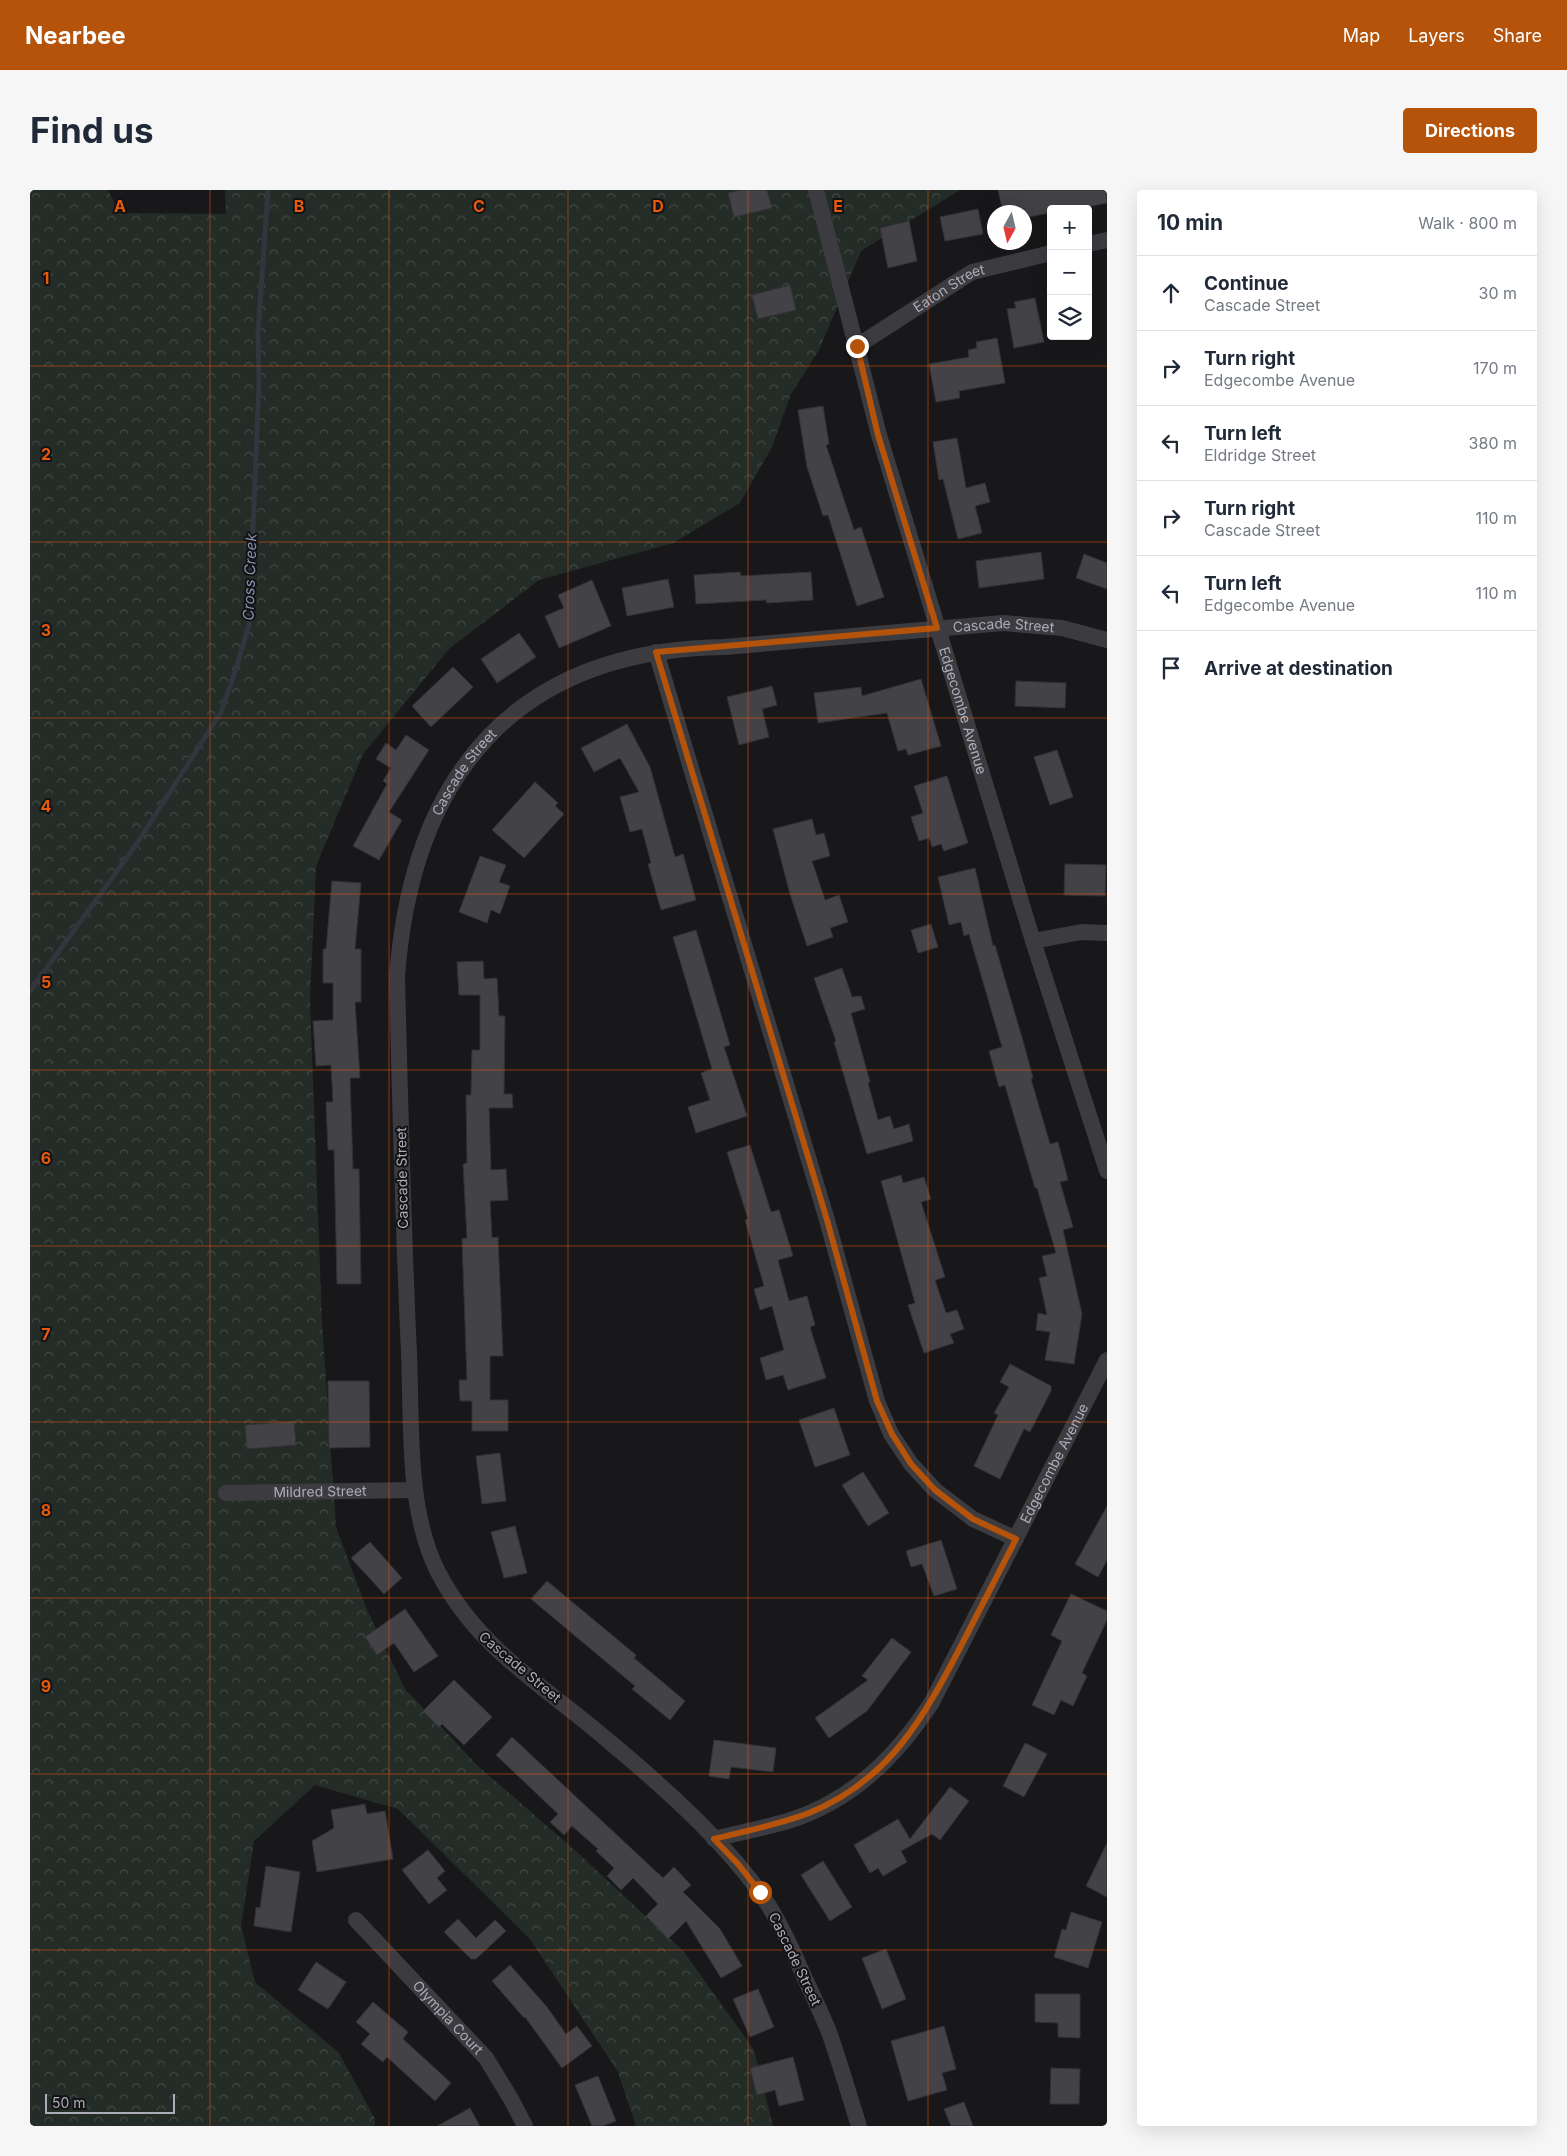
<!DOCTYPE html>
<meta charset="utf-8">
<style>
body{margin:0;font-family:Inter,sans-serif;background:#f6f6f7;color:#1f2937}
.controls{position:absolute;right:15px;top:15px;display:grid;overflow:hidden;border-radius:5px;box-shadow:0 5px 20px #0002}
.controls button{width:45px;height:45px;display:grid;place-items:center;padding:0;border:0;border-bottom:1px solid #e0e1e3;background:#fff;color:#1f2937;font:25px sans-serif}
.compass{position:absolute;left:957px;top:15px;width:45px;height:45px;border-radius:50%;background:#fff;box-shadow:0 5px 20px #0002;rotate:188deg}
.scale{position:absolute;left:15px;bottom:12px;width:130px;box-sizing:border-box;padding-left:5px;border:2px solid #acacb8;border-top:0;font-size:14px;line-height:18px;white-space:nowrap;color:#acacb8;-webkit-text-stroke:4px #131315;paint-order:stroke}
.stop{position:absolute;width:15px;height:15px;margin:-11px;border:4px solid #b45309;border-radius:50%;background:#fff}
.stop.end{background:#b45309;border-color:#fff;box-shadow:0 1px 5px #0008}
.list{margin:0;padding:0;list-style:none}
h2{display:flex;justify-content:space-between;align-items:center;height:65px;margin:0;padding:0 20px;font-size:21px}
h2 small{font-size:16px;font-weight:400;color:#747a83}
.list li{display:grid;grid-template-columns:32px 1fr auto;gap:15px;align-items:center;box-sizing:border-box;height:75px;padding:0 20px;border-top:1px solid #e0e1e3}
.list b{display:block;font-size:19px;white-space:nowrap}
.list p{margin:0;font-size:16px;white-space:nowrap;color:#747a83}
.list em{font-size:16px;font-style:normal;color:#747a83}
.icon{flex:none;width:28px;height:28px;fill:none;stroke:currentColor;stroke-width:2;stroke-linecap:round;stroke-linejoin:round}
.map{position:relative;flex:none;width:1077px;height:1936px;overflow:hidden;border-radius:5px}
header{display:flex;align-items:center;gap:30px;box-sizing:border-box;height:70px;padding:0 25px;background:#b45309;color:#fff}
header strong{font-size:24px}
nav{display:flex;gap:28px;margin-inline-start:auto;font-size:18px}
.intro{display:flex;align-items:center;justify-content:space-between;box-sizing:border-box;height:120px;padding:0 30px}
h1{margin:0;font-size:35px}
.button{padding:12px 22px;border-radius:5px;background:#b45309;color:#fff;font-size:18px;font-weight:700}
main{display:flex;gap:30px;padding:0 30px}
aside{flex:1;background:#fff;border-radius:5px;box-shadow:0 5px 20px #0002}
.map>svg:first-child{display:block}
.forest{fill:url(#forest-crowns)}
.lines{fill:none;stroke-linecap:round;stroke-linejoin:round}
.stream{stroke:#31353e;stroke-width:5}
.building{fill:#434246;stroke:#333235}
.minor{stroke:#3c3b40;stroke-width:16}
.route{stroke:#b45309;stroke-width:6}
.grid{fill:none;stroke:#e8590c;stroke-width:1;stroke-opacity:0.55}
.labels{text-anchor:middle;stroke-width:4;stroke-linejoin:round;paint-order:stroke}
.street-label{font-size:14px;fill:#acacb8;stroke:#131315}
.water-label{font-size:15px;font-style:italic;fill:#8792af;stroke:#131315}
.grid-label{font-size:16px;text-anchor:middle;font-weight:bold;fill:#e8590c;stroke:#131315;stroke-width:4;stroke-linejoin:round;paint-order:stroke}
</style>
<header>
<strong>Nearbee</strong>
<nav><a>Map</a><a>Layers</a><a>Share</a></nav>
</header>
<div class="intro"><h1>Find us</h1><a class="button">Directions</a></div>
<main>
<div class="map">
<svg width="1077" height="1936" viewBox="0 0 1077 1936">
<defs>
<pattern id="forest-crowns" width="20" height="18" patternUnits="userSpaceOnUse" patternTransform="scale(1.25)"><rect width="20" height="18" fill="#242c27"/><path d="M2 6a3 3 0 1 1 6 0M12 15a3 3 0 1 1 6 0" fill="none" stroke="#414844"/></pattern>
</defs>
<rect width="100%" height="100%" fill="#18181a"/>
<!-- forest -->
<polygon class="forest" points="0,0 78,0 89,23 196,24 195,0 930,0 831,61 789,160 761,204 742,257 710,313 643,353 509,390 419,459 333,564 286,676 280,810 292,1132 306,1337 337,1420 375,1499 448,1576 548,1663 654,1762 724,1860 743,1936 606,1936 588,1882 500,1749 368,1619 285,1595 224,1651 211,1736 225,1792 309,1863 345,1929 345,1936 0,1936"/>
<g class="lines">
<!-- stream -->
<polyline class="stream" points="0,801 108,652 191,522 206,479 219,435 229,193 228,143 238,0"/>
</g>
<!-- building -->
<g class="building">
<polygon points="710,0 737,0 742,18 704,27 698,3"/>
<polygon points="968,0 1076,0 1077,13 1047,19 1018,19 1019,23 994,28 994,22 973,22"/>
<polygon points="948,19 953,44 915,51 910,27"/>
<polygon points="879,31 887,71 858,78 850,38"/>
<polygon points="760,95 766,120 728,129 722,105"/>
<polygon points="1005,108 1014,152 984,158 977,119 986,118 984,112"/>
<polygon points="967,148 975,193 929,201 930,208 906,212 899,174 939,167 938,160 947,158 946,152"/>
<polygon points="793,216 799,254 796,255 824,340 831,337 854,407 827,416 798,325 793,326 777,277 768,220"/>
<polygon points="927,248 936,298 955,293 960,312 945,316 952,343 928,349 913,289 909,290 903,252"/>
<polygon points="1011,362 1014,389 949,398 946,371"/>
<polygon points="1054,364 1077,373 1077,399 1046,388"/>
<polygon points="710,382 711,386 781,382 783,410 737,413 736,410 666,414 664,385"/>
<polygon points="638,389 644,417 597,426 592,398"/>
<polygon points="562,390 581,436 529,458 515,426 534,418 528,405"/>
<polygon points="489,443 506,467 467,493 451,469"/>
<polygon points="423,477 443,497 401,537 382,516"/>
<polygon points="891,489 911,556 878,565 876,559 868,561 857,523 788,533 784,503 831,497 832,506"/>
<polygon points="986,491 1036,493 1035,518 985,516"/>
<polygon points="742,496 747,515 732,519 739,547 709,555 697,507"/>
<polygon points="597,534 620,577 645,667 653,664 666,710 631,720 618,674 621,673 612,639 600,642 590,607 609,602 590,568 564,582 551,558"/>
<polygon points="376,545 399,560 359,622 372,630 349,670 323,656 357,594 353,591 361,578 346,569 356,553 366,560"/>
<polygon points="1027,560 1043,607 1020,615 1004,567"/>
<polygon points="917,586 938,653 914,661 911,654 902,657 899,648 889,651 881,627 893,623 884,596"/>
<polygon points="505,592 528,613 525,616 534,624 494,668 462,640"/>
<polygon points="782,629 786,645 794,643 800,666 782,671 795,710 809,705 818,732 800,738 803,747 777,756 760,704 743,639"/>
<polygon points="450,666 476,675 469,692 480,696 470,724 461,720 457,733 429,722"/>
<polygon points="1035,674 1076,675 1075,706 1034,705"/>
<polygon points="945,678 963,756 965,755 995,858 1003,888 1001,889 1020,954 1028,952 1038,990 1030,992 1043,1037 1033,1040 1052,1124 1044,1174 1015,1170 1020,1142 1006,1140 1008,1123 1017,1125 1009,1088 1017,1086 1012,1066 1026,1063 1007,998 1005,998 975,895 969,897 959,861 972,857 939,744 934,746 931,732 919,735 908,687"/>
<polygon points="302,691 331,693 325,759 331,759 331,812 325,812 330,888 320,888 323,979 329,979 331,1094 307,1094 304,960 298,960 296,912 303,912 301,875 286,876 283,831 303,830 303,793 293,793 293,759 296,759"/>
<polygon points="901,734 908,757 888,763 881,740"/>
<polygon points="666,740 700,855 694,857 717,926 666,943 658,917 680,910 671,883 682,879 643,747"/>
<polygon points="453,771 454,789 467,788 469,826 475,826 474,904 482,904 483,918 459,918 461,980 476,979 478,1010 460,1011 462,1048 468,1047 473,1166 460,1166 460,1210 478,1210 478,1241 442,1241 442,1211 430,1211 429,1190 437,1190 432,1049 437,1048 433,974 437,973 436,905 441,905 442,860 450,860 450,805 429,805 427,772"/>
<polygon points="812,778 822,807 831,806 835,819 821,823 840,892 838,893 848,930 860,926 864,939 879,934 883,951 837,964 804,852 806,851 784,788"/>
<polygon points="720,955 741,1022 749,1020 763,1066 748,1070 759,1111 777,1106 785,1135 780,1137 796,1188 758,1200 753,1185 736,1190 730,1168 754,1160 742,1116 730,1120 724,1099 734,1096 715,1030 718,1029 697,962"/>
<polygon points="871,985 873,993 894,987 901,1009 891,1012 915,1087 905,1090 916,1123 927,1120 934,1139 920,1144 924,1153 894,1163 878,1115 885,1113 851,991"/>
<polygon points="980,1174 1021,1196 1021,1201 1000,1242 994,1239 970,1289 944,1276 968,1225 964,1223 979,1197 970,1192"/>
<polygon points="298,1191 339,1191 340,1257 299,1258"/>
<polygon points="804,1218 820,1265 785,1277 769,1230"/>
<polygon points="264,1231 266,1255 217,1259 215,1235"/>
<polygon points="470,1263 476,1311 452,1314 446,1266"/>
<polygon points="833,1282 859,1323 838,1336 812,1295"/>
<polygon points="1077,1316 1077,1370 1068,1387 1045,1374"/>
<polygon points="485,1336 497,1383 474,1388 461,1342"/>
<polygon points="911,1350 927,1399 904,1406 892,1374 881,1377 876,1361"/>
<polygon points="340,1352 372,1388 354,1404 321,1368"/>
<polygon points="517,1391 606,1465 604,1468 655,1511 640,1530 602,1499 605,1496 501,1409"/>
<polygon points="1041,1404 1077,1421 1077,1430 1052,1483 1057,1486 1043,1516 1031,1510 1024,1525 1002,1515 1032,1451 1021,1445"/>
<polygon points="375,1419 408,1466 384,1482 364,1453 347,1465 335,1447"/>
<polygon points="862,1448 881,1462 837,1521 799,1548 785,1528 838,1490 832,1486"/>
<polygon points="424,1490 462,1527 434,1555 412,1534 409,1537 393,1521"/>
<polygon points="482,1547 633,1688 644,1677 661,1695 653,1702 690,1739 712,1776 691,1788 656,1731 638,1749 616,1726 628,1714 603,1688 591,1700 577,1686 584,1678 566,1661 568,1659 542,1636 534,1645 520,1632 528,1624 466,1565"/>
<polygon points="684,1550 746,1558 743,1582 701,1577 699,1589 679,1586"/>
<polygon points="995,1553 1017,1564 994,1607 973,1596"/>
<polygon points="920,1597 939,1611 910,1650 902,1644 871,1661 877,1672 853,1686 848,1678 840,1683 824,1655 868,1629 880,1649"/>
<polygon points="335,1614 337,1624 355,1621 363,1669 287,1682 282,1651 304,1638 301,1620"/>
<polygon points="1077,1653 1077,1707 1056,1696"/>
<polygon points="398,1660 415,1681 407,1688 417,1700 399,1714 372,1680"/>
<polygon points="793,1671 822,1717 800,1731 771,1685"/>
<polygon points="236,1676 270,1682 261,1742 224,1736 226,1717 230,1718"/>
<polygon points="1041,1722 1072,1732 1058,1778 1024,1767 1032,1739 1036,1740"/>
<polygon points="428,1729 446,1748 465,1730 476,1741 446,1769 441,1769 414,1742"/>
<polygon points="856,1759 876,1809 852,1819 832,1768"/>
<polygon points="286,1772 316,1792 298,1819 268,1800"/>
<polygon points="480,1775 517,1817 536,1844 547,1836 562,1856 532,1878 495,1827 494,1828 462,1791"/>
<polygon points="728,1799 744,1837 720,1847 703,1809"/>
<polygon points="1005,1804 1050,1804 1050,1848 1028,1847 1028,1833 1005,1832"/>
<polygon points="343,1812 378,1842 373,1849 421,1893 405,1911 357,1867 353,1872 331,1854 340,1844 326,1832"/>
<polygon points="914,1836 926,1879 912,1883 917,1900 878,1911 861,1851"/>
<polygon points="763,1867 774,1910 749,1916 745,1900 727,1905 720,1878"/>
<polygon points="1021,1878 1050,1879 1049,1914 1020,1914"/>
<polygon points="568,1886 586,1931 573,1936 562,1936 545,1895"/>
<polygon points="934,1912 943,1936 921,1936 914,1919"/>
<polygon points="440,1918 450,1936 407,1936 431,1923"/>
</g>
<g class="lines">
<!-- minor -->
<g class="minor">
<path id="s1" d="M786,0L849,245L1003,751L1077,981"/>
<polyline points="1058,54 1077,50"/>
<path id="s2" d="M827,156L942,82L1021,63"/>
<polyline points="626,462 797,1030 847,1211 861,1244 881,1274 905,1300 943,1329 986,1349"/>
<polyline points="1003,751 1051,742 1077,743"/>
<path id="s3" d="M196,1303L385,1300"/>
<path id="s4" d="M684,1649C708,1643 734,1638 758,1631C822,1611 866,1567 902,1512L1077,1170"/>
<path id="s5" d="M326,1730L456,1868L481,1909L495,1936"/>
<path id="s6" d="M829,1936C819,1905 810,1873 799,1842C791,1822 781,1802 772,1782C760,1754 747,1726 729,1701C688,1645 628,1592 575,1548C512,1494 448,1459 408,1382C376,1319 382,1233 379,1162C373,1037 370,912 367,787C382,585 485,460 695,457L973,433L1032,438L1077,450"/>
</g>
</g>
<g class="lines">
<!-- route -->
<path class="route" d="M730,1702L708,1674L684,1649C715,1641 748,1635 779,1623C860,1590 894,1527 932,1454C950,1419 968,1384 986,1349L943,1329L905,1300L881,1274L862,1244L847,1211L797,1030L626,462L907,438L848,245L827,156"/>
</g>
<!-- grid -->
<path class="grid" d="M180,0V1936M359,0V1936M538,0V1936M718,0V1936M898,0V1936M0,176H1077M0,352H1077M0,528H1077M0,704H1077M0,880H1077M0,1056H1077M0,1232H1077M0,1408H1077M0,1584H1077M0,1760H1077"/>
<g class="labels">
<!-- street labels -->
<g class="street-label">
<text dy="5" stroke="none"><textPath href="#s2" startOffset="109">Eaton Street</textPath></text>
<text dy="5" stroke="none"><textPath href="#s6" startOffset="2112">Cascade Street</textPath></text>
<text dy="5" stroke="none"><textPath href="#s1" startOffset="541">Edgecombe Avenue</textPath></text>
<text dy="5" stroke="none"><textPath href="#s6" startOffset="1529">Cascade Street</textPath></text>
<text transform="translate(372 988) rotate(-91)" y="5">Cascade Street</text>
<text dy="5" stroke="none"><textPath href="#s4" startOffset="535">Edgecombe Avenue</textPath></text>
<text dy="5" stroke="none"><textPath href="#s3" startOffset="94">Mildred Street</textPath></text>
<text transform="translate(490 1477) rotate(40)" y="5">Cascade Street</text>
<text transform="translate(765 1769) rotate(64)" y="5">Cascade Street</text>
<text dy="5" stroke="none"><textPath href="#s5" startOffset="134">Olympia Court</textPath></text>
</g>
<!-- water labels -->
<g class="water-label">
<text transform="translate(220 387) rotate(-88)" y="5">Cross Creek</text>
</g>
</g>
<g class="grid-label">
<text x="90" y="22">A</text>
<text x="269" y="22">B</text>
<text x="449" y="22">C</text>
<text x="628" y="22">D</text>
<text x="808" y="22">E</text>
<text x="16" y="94">1</text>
<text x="16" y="270">2</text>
<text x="16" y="446">3</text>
<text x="16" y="622">4</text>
<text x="16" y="798">5</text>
<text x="16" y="974">6</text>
<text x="16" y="1150">7</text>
<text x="16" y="1326">8</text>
<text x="16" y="1502">9</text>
</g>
</svg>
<div class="controls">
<button>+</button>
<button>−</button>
<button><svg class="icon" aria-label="layers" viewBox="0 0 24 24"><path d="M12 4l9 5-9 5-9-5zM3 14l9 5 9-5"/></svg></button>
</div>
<svg class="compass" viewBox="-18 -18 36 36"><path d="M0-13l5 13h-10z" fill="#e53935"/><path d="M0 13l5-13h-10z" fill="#747a83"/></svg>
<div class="scale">50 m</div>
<div class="stop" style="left:730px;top:1702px"></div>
<div class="stop end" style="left:827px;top:156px"></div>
</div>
<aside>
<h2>10 min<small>Walk · 800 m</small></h2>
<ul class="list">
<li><svg class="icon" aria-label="ahead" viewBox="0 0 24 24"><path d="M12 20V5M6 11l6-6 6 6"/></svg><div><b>Continue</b><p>Cascade Street</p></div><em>30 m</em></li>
<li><svg class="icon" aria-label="right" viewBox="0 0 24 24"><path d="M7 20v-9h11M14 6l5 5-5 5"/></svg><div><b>Turn right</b><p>Edgecombe Avenue</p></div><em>170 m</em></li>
<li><svg class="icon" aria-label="left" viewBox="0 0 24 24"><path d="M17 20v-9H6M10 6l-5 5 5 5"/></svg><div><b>Turn left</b><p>Eldridge Street</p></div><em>380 m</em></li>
<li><svg class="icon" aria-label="right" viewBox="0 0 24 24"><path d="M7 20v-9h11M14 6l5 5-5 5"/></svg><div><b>Turn right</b><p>Cascade Street</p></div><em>110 m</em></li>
<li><svg class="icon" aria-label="left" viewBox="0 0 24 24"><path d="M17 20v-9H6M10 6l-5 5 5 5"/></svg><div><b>Turn left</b><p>Edgecombe Avenue</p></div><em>110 m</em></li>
<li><svg class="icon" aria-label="arrive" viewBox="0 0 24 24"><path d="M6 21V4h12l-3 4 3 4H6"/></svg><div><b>Arrive at destination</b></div></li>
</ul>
</aside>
</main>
